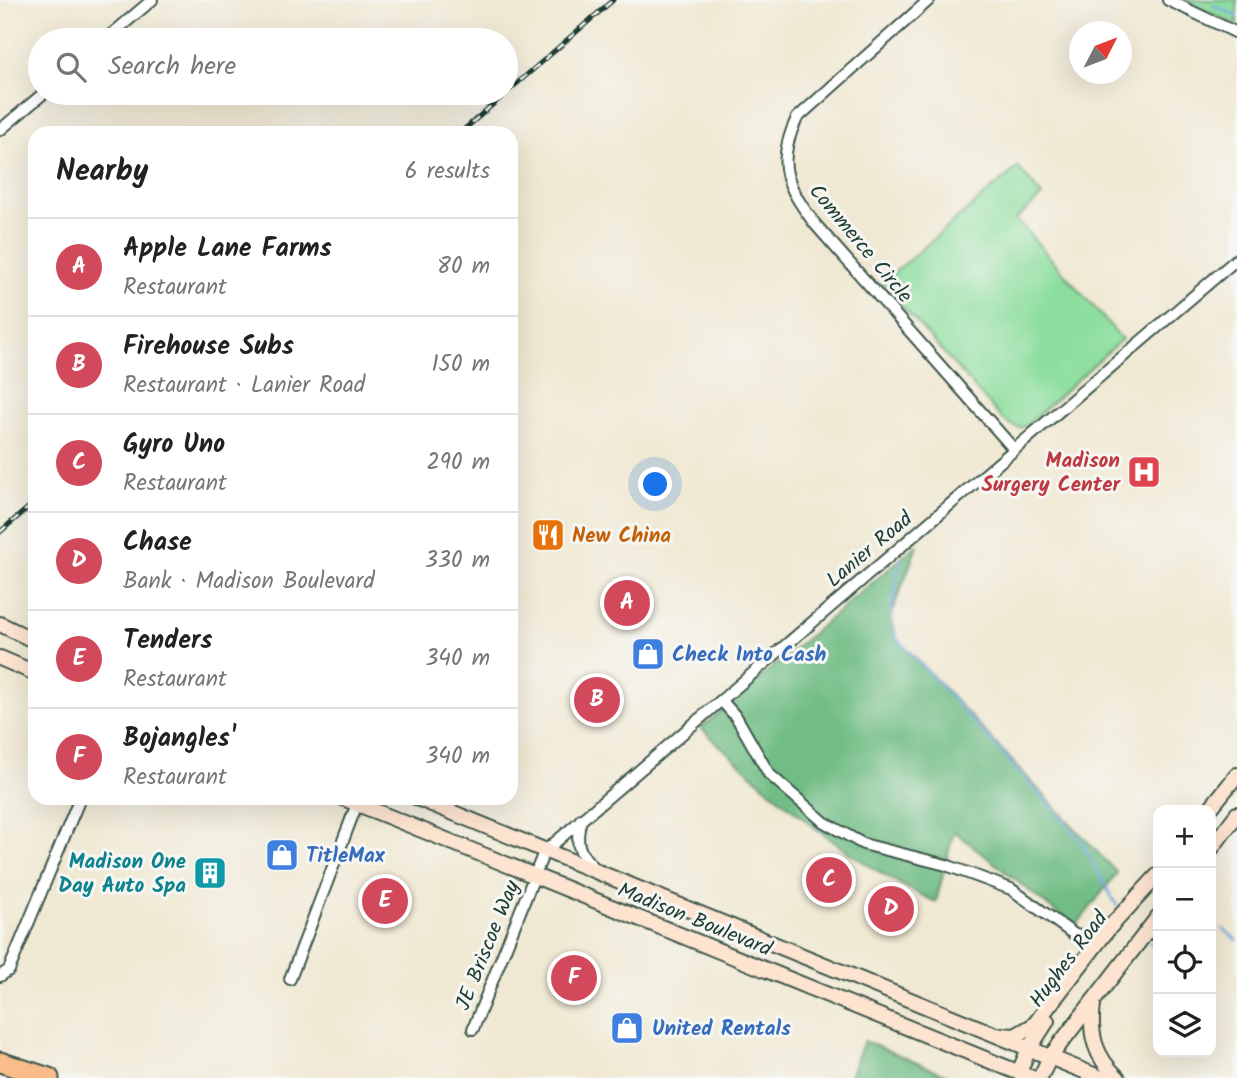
<!DOCTYPE html>
<meta charset="utf-8">
<style>
body{margin:0;font-family:Kalam,sans-serif;background:#f6f6f6;color:#222}
.controls{position:absolute;right:21px;bottom:21px;display:grid;overflow:hidden;border-radius:14px;box-shadow:0 7px 28px #0002}
.controls button{width:63px;height:63px;display:grid;place-items:center;padding:0;border:0;border-bottom:2px solid #e0e0e0;background:#fff;color:#222;font:35px sans-serif}
.compass{position:absolute;left:1069px;top:21px;width:63px;height:63px;border-radius:50%;background:#fff;box-shadow:0 7px 28px #0002;rotate:48deg}
.you{position:absolute;left:656px;top:485px;width:24px;height:24px;margin:-18px;border:5px solid #fff;border-radius:50%;background:#1a73e8;box-shadow:0 0 0 10px #1a73e833}
.badge{display:grid;place-items:center;width:46px;height:46px;border-radius:50%;background:#d1495b;color:#fff;font-size:23px;font-weight:700}
.pin{position:absolute;translate:-50% -50%;border:4px solid #fff;box-shadow:0 2px 7px #0006}
.list{margin:0;padding:0;list-style:none}
h2{display:flex;justify-content:space-between;align-items:center;height:91px;margin:0;padding:0 28px;font-size:30px}
h2 small{font-size:23px;font-weight:400;color:#767676}
.list li{display:grid;grid-template-columns:46px 1fr auto;gap:21px;align-items:center;box-sizing:border-box;height:98px;padding:0 28px;border-top:2px solid #e0e0e0}
.list b{display:block;font-size:26px;white-space:nowrap}
.list p{margin:0;font-size:23px;white-space:nowrap;color:#767676}
.list em{font-size:23px;font-style:normal;color:#767676}
.icon{flex:none;width:38px;height:38px;fill:none;stroke:currentColor;stroke-width:2;stroke-linecap:round;stroke-linejoin:round}
.map{position:relative;flex:none;width:1237px;height:1078px;overflow:hidden}
.search{position:absolute;background:#fff;box-shadow:0 7px 28px #0002;left:28px;top:28px;width:490px;height:77px;display:flex;align-items:center;gap:18px;box-sizing:border-box;padding:0 24px;border-radius:38px;color:#767676;font-size:26px}
.panel{position:absolute;background:#fff;box-shadow:0 7px 28px #0002;left:28px;top:126px;width:490px;height:679px;border-radius:21px}
.map>svg:first-child{display:block}
.green{fill:#8cde9e;stroke:#568e69;stroke-width:2}
.forest{fill:#71bd85;stroke:#487d5c;stroke-width:2}
.lines{fill:none;stroke-linecap:round;stroke-linejoin:round}
.stream{stroke:#77a5e0;stroke-width:2.5}
.minor-casing{stroke:#3e574c;stroke-width:14}
.secondary-casing{stroke:#3e574c;stroke-width:18}
.motorway-casing{stroke:#3e574c;stroke-width:23}
.minor{stroke:#fff;stroke-width:10}
.secondary{stroke:#fde4d0;stroke-width:14}
.motorway{stroke:#f9bc8a;stroke-width:19}
.rail-casing{stroke:#1f3d34;stroke-width:5}
.rail{stroke:#f6f6f2;stroke-width:2.5;stroke-dasharray:8;stroke-linecap:butt}
.labels{text-anchor:middle;stroke-width:6;stroke-linejoin:round;paint-order:stroke}
.street-label{font-size:21px;fill:#1f3d34;stroke:#f6f6f2}
.health-label{font-size:21px;font-weight:bold;fill:#be3a42;stroke:#f6f6f2;text-anchor:end}
.food-label{font-size:21px;font-weight:bold;fill:#c56008;stroke:#f6f6f2;text-anchor:start}
.shop-label{font-size:21px;font-weight:bold;fill:#366cbe;stroke:#f6f6f2;text-anchor:start}
.culture-label{font-size:21px;font-weight:bold;fill:#0d838f;stroke:#f6f6f2;text-anchor:end}
</style>
<div class="map">
<svg width="1237" height="1078" viewBox="0 0 1237 1078">
<rect width="100%" height="100%" fill="#f6f6f2"/>
<filter id="ink" filterUnits="userSpaceOnUse"><feTurbulence type="fractalNoise" baseFrequency=".0143" numOctaves="2"/><feDisplacementMap in="SourceGraphic" scale="14" xChannelSelector="R" yChannelSelector="G"/><feConvolveMatrix kernelMatrix="1 2 1 2 8 2 1 2 1" color-interpolation-filters="sRGB"/></filter>
<filter id="wash" filterUnits="userSpaceOnUse"><feTurbulence type="fractalNoise" baseFrequency=".00686" numOctaves="4" result="noise"/><feDisplacementMap in="SourceGraphic" scale="28" xChannelSelector="R" yChannelSelector="G"/><feGaussianBlur stdDeviation="1.57" result="paint"/><feColorMatrix in="noise" values="0 0 0 0 0 0 0 0 0 0 0 0 0 0 0 0 0 1.4 0 .05"/><feComposite in="paint" operator="in"/></filter>
<g filter="url(#wash)">
<rect width="100%" height="100%" fill="#f0e8d2"/>
<!-- green -->
<g class="green">
<polygon points="1183,0 1237,0 1237,25"/>
<polygon points="1018,167 1042,196 1016,219 1122,339 1026,426 1018,428 1003,420 882,283"/>
</g>
<!-- forest -->
<g class="forest">
<path d="M918,544L891,615L896,637L1117,873L1075,927L954,831L936,902C845,861 773,795 701,728Z"/>
<polygon points="864,1041 954,1078 849,1078"/>
</g>
<g class="lines">
<!-- stream -->
<g class="stream">
<polyline points="1213,5 1237,16"/>
<polyline points="900,560 891,615 896,637 1079,838 1117,906"/>
<polyline points="1223,929 1237,940"/>
<polyline points="1149,943 1158,942"/>
</g>
</g>
</g>
<g filter="url(#ink)">
<g class="lines">
<defs>
<g id="minor">
<path d="M929,0L797,118C775,164 786,185 815,224L1013,448"/>
<polyline points="1168,0 1237,33"/>
<polyline points="105,40 152,0"/>
<polyline points="0,130 44,93"/>
<polyline points="722,701 737,718 769,774 824,822 863,844 946,865 1011,889 1075,935 1100,939"/>
<path d="M581,819C575,842 577,853 596,869"/>
<polyline points="0,976 9,970 80,798"/>
<polyline points="290,979 357,804"/>
<polyline points="473,1029 544,852 1237,259"/>
</g>
<g id="secondary">
<polyline points="0,624 35,641"/>
<polyline points="0,658 35,673"/>
<polyline points="343,798 1032,1078"/>
<polyline points="417,798 1101,1078"/>
<polyline points="1209,810 1237,775"/>
<polyline points="1211,849 1237,814"/>
<path d="M1093,1004C1089,1035 1095,1057 1118,1078"/>
<polyline points="1001,1035 1015,1036 1034,1025 1109,928 1157,876"/>
<polyline points="1019,1072 1029,1049 1047,1021"/>
<polyline points="1040,1078 1050,1057 1158,917"/>
</g>
<polyline id="motorway" points="0,1062 49,1078"/>
</defs>
<!-- minor casing -->
<use href="#minor" class="minor-casing"/>
<!-- secondary casing -->
<use href="#secondary" class="secondary-casing"/>
<!-- motorway casing -->
<use href="#motorway" class="motorway-casing"/>
<!-- minor -->
<use href="#minor" class="minor"/>
<!-- secondary -->
<use href="#secondary" class="secondary"/>
<!-- motorway -->
<use href="#motorway" class="motorway"/>
<defs>
<g id="rail">
<polyline points="460,133 613,0"/>
<polyline points="0,532 35,502"/>
</g>
</defs>
<!-- rail casing -->
<use href="#rail" class="rail-casing"/>
<!-- rail -->
<use href="#rail" class="rail"/>
</g>
</g>
<!-- icons -->
<defs>
<symbol id="hospital-square" viewBox="-11 -11 22 22"><rect x="-9" y="-9" width="18" height="18" rx="4" fill="#e0444e" stroke="#f6f6f2"/><path d="M-5-5h3v3.5h4V-5h3V5h-3V1.5h-4V5h-3Z" fill="#fff"/></symbol>
<symbol id="restaurant-square" viewBox="-11 -11 22 22"><rect x="-9" y="-9" width="18" height="18" rx="4" fill="#e8710a" stroke="#f6f6f2"/><path d="M-5-6h1v4h1v-4h1v4h1v-4h1v5L-1.5 .5V6h-2V.5L-5-1ZM5-6V6H3V1.5H1.5Q1.5-4 5-6Z" fill="#fff"/></symbol>
<symbol id="shop-square" viewBox="-11 -11 22 22"><rect x="-9" y="-9" width="18" height="18" rx="4" fill="#3f7fe0" stroke="#f6f6f2"/><path d="M-5-2.5h2.3a2.7 3.5 0 0 1 5.4 0H5L5.5 6h-11ZM-1.5-2.5h3a1.5 2.3 0 0 0-3 0Z" fill="#fff"/></symbol>
<symbol id="building-square" viewBox="-11 -11 22 22"><rect x="-9" y="-9" width="18" height="18" rx="4" fill="#0f9aa8" stroke="#f6f6f2"/><path d="M-4-6H4V6H1V3H-1V6H-4ZM-2.5-4.3h1.7v1.8h-1.7ZM.8-4.3h1.7v1.8H.8ZM-2.5-1h1.7V.8h-1.7ZM.8-1h1.7V.8H.8Z" fill="#fff"/></symbol>
</defs>
<g fill-rule="evenodd">
<use href="#hospital-square" x="1125" y="453" width="38" height="38"/>
<use href="#restaurant-square" x="529" y="516" width="38" height="38"/>
<use href="#shop-square" x="629" y="635" width="38" height="38"/>
<use href="#shop-square" x="263" y="836" width="38" height="38"/>
<use href="#building-square" x="191" y="854" width="38" height="38"/>
<use href="#shop-square" x="608" y="1009" width="38" height="38"/>
</g>
<g class="labels">
<!-- street labels -->
<g class="street-label">
<text transform="translate(861 243) rotate(50)" y="7">Commerce Circle</text>
<text transform="translate(869 549) rotate(-40)" y="7">Lanier Road</text>
<text transform="translate(695 919) rotate(22)" y="7">Madison Boulevard</text>
<text transform="translate(487 945) rotate(-68)" y="7">JE Briscoe Way</text>
<text transform="translate(1068 959) rotate(-53)" y="7">Hughes Road</text>
</g>
<!-- health labels -->
<g class="health-label">
<text x="1120" y="467">Madison<tspan x="1120" dy="24">Surgery Center</tspan></text>
</g>
<!-- food labels -->
<g class="food-label">
<text x="572" y="542">New China</text>
</g>
<!-- shop labels -->
<g class="shop-label">
<text x="672" y="661">Check Into Cash</text>
<text x="306" y="862">TitleMax</text>
<text x="652" y="1035">United Rentals</text>
</g>
<!-- culture labels -->
<g class="culture-label">
<text x="186" y="868">Madison One<tspan x="186" dy="24">Day Auto Spa</tspan></text>
</g>
</g>
</svg>
<div class="controls">
<button>+</button>
<button>−</button>
<button><svg class="icon" aria-label="locate" viewBox="0 0 24 24"><circle cx="12" cy="12" r="6"/><path d="M12 2v4M12 18v4M2 12h4M18 12h4"/></svg></button>
<button><svg class="icon" aria-label="layers" viewBox="0 0 24 24"><path d="M12 4l9 5-9 5-9-5zM3 14l9 5 9-5"/></svg></button>
</div>
<svg class="compass" viewBox="-18 -18 36 36"><path d="M0-13l5 13h-10z" fill="#e53935"/><path d="M0 13l5-13h-10z" fill="#767676"/></svg>
<div class="you"></div>
<div class="pin badge" style="left:627px;top:603px">A</div>
<div class="pin badge" style="left:597px;top:700px">B</div>
<div class="pin badge" style="left:829px;top:880px">C</div>
<div class="pin badge" style="left:891px;top:909px">D</div>
<div class="pin badge" style="left:385px;top:901px">E</div>
<div class="pin badge" style="left:574px;top:978px">F</div>
<div class="search"><svg class="icon" aria-label="search" viewBox="0 0 24 24"><circle cx="10" cy="10" r="6"/><path d="M15 15l6 6"/></svg>Search here</div>
<section class="panel">
<h2>Nearby<small>6 results</small></h2>
<ul class="list">
<li><span class="badge">A</span><div><b>Apple Lane Farms</b><p>Restaurant</p></div><em>80 m</em></li>
<li><span class="badge">B</span><div><b>Firehouse Subs</b><p>Restaurant · Lanier Road</p></div><em>150 m</em></li>
<li><span class="badge">C</span><div><b>Gyro Uno</b><p>Restaurant</p></div><em>290 m</em></li>
<li><span class="badge">D</span><div><b>Chase</b><p>Bank · Madison Boulevard</p></div><em>330 m</em></li>
<li><span class="badge">E</span><div><b>Tenders</b><p>Restaurant</p></div><em>340 m</em></li>
<li><span class="badge">F</span><div><b>Bojangles'</b><p>Restaurant</p></div><em>340 m</em></li>
</ul>
</section>
</div>
